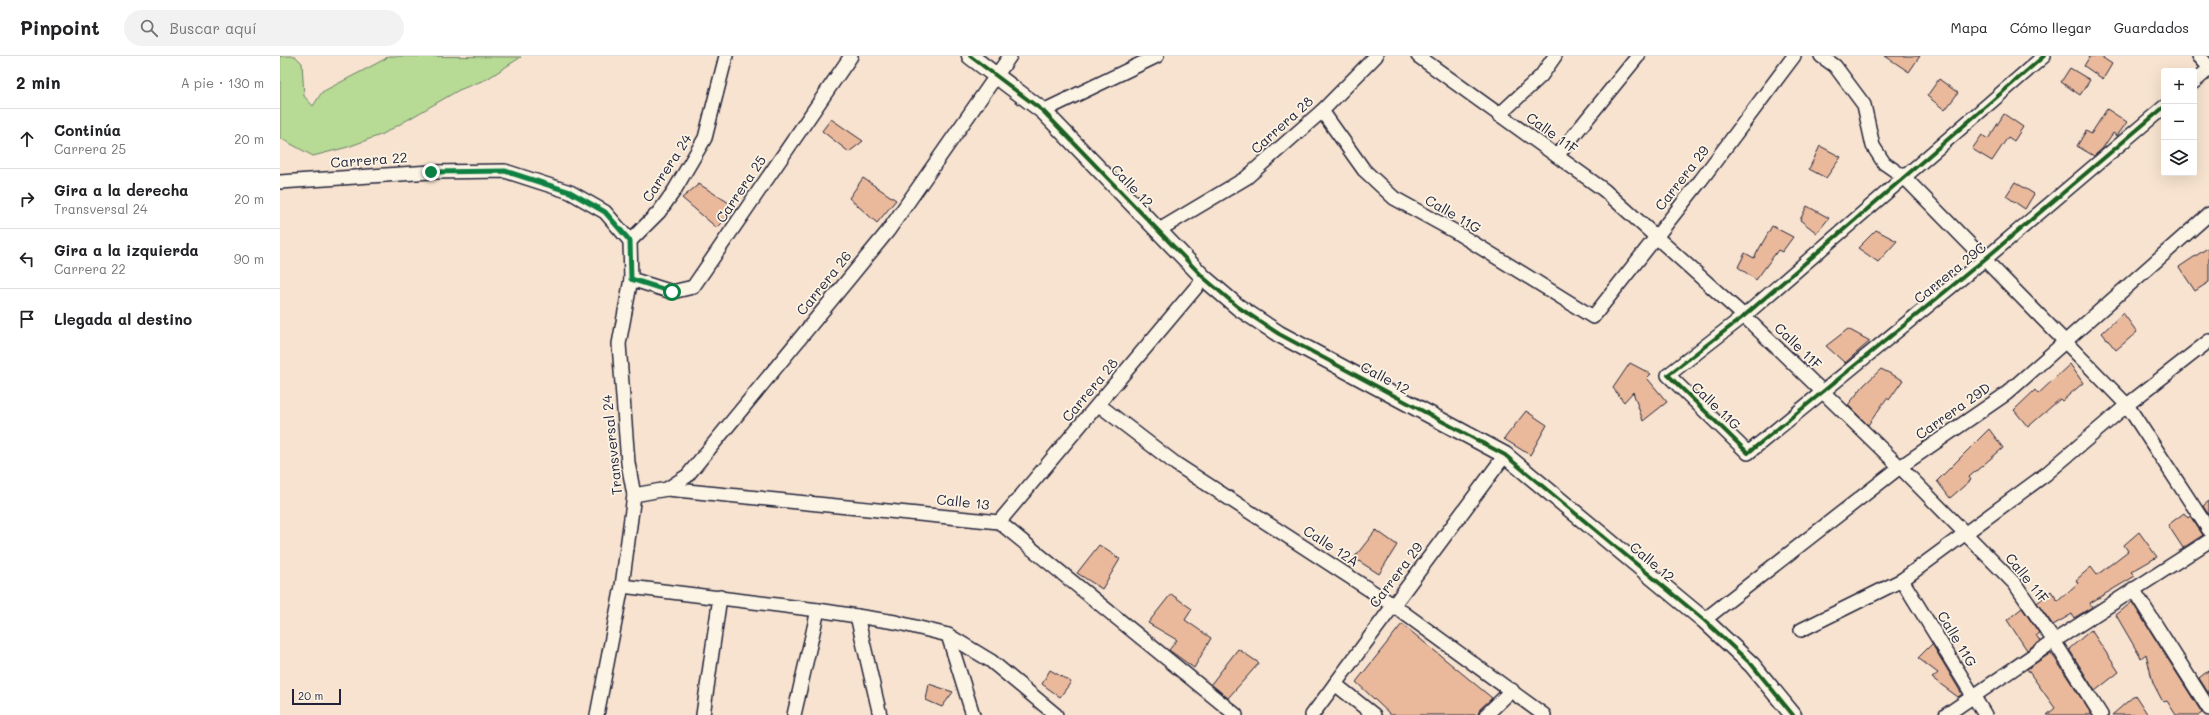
<!DOCTYPE html>
<html lang="es">
<meta charset="utf-8">
<style>
body{margin:0;font-family:Mali,sans-serif;background:#f2f2f2;color:#202124}
.controls{position:absolute;right:12px;top:12px;display:grid;overflow:hidden;border-radius:4px;box-shadow:0 4px 16px #0002}
.controls button{width:36px;height:36px;display:grid;place-items:center;padding:0;border:0;border-bottom:1px solid #e0e0e0;background:#fff;color:#202124;font:20px sans-serif}
.scale{position:absolute;left:12px;bottom:10px;width:49px;box-sizing:border-box;padding-left:4px;border:2px solid #22223b;border-top:0;font-size:11px;line-height:14px;white-space:nowrap;color:#22223b;-webkit-text-stroke:3px #fcf5e5;paint-order:stroke}
.stop{position:absolute;width:12px;height:12px;margin:-9px;border:3px solid #0b8043;border-radius:50%;background:#fff}
.stop.end{background:#0b8043;border-color:#fff;box-shadow:0 1px 4px #0008}
.list{margin:0;padding:0;list-style:none}
h2{display:flex;justify-content:space-between;align-items:center;height:52px;margin:0;padding:0 16px;font-size:17px}
h2 small{font-size:13px;font-weight:400;color:#757577}
.list li{display:grid;grid-template-columns:26px 1fr auto;gap:12px;align-items:center;box-sizing:border-box;height:60px;padding:0 16px;border-top:1px solid #e0e0e0}
.list b{display:block;font-size:15px;white-space:nowrap}
.list p{margin:0;font-size:13px;white-space:nowrap;color:#757577}
.list em{font-size:13px;font-style:normal;color:#757577}
.icon{flex:none;width:22px;height:22px;fill:none;stroke:currentColor;stroke-width:2;stroke-linecap:round;stroke-linejoin:round}
.map{position:relative;flex:none;width:1929px;height:659px;overflow:hidden}
header{display:flex;align-items:center;gap:24px;box-sizing:border-box;height:56px;padding:0 20px;background:#fff;border-bottom:1px solid #e0e0e0}
header strong{font-size:19px}
nav{display:flex;gap:22px;margin-inline-start:auto;font-size:14px}
.search{width:280px;height:36px;background:#f2f2f2;display:flex;align-items:center;gap:10px;box-sizing:border-box;padding:0 14px;border-radius:22px;color:#757577;font-size:15px}
main{display:flex}
aside{flex:1;background:#fff}
.map>svg:first-child{display:block}
.green{fill:#b7da94;stroke:#6c7e68}
.building{fill:#eab99b;stroke:#22223b}
.lines{fill:none;stroke-linecap:round;stroke-linejoin:round}
.minor-casing{stroke:#22223b;stroke-width:16}
.tertiary-casing{stroke:#22223b;stroke-width:19}
.minor{stroke:#fcf5e5;stroke-width:13}
.tertiary{stroke:#fcf5e5;stroke-width:16}
.cycleway-casing{stroke:#fcf5e5;stroke-width:6}
.cycleway{stroke:#1b5e20;stroke-width:4}
.route{stroke:#0b8043;stroke-width:5}
.labels{text-anchor:middle;stroke-width:3.5;stroke-linejoin:round;paint-order:stroke}
.street-label{font-size:14px;fill:#22223b;stroke:#fcf5e5}
</style>
<header>
<strong>Pinpoint</strong>
<div class="search"><svg class="icon" aria-label="search" viewBox="0 0 24 24"><circle cx="10" cy="10" r="6"/><path d="M15 15l6 6"/></svg>Buscar aquí</div>
<nav><a>Mapa</a><a>Cómo llegar</a><a>Guardados</a></nav>
</header>
<main>
<aside>
<h2>2 min<small>A pie · 130 m</small></h2>
<ul class="list">
<li><svg class="icon" aria-label="ahead" viewBox="0 0 24 24"><path d="M12 20V5M6 11l6-6 6 6"/></svg><div><b>Continúa</b><p>Carrera 25</p></div><em>20 m</em></li>
<li><svg class="icon" aria-label="right" viewBox="0 0 24 24"><path d="M7 20v-9h11M14 6l5 5-5 5"/></svg><div><b>Gira a la derecha</b><p>Transversal 24</p></div><em>20 m</em></li>
<li><svg class="icon" aria-label="left" viewBox="0 0 24 24"><path d="M17 20v-9H6M10 6l-5 5 5 5"/></svg><div><b>Gira a la izquierda</b><p>Carrera 22</p></div><em>90 m</em></li>
<li><svg class="icon" aria-label="arrive" viewBox="0 0 24 24"><path d="M6 21V4h12l-3 4 3 4H6"/></svg><div><b>Llegada al destino</b></div></li>
</ul>
</aside>
<div class="map">
<svg width="1929" height="659" viewBox="0 0 1929 659">
<rect width="100%" height="100%" fill="#f7e3cf"/>
<filter id="ink" filterUnits="userSpaceOnUse"><feTurbulence type="fractalNoise" baseFrequency=".025" numOctaves="2"/><feDisplacementMap in="SourceGraphic" scale="8" xChannelSelector="R" yChannelSelector="G"/><feConvolveMatrix kernelMatrix="1 2 1 2 8 2 1 2 1" color-interpolation-filters="sRGB"/></filter>
<g filter="url(#ink)">
<!-- green -->
<polygon class="green" points="0,0 15,0 22,7 24,40 33,50 42,36 105,3 108,0 241,1 207,23 179,34 103,78 68,91 33,100 0,82"/>
<!-- building -->
<g class="building">
<polygon points="1605,0 1640,0 1629,16"/>
<polygon points="1810,0 1820,0 1832,8 1823,23 1804,10"/>
<polygon points="1790,12 1810,24 1800,39 1781,26"/>
<polygon points="1659,23 1678,37 1665,54 1647,40"/>
<polygon points="1827,53 1847,66 1837,80 1833,77 1822,93 1814,100 1797,90 1806,75 1811,78"/>
<polygon points="1724,58 1743,71 1734,85 1728,81 1712,105 1692,93 1702,79 1708,83"/>
<polygon points="551,63 583,85 569,96 542,75"/>
<polygon points="1540,90 1561,101 1546,122 1529,113"/>
<polygon points="583,122 616,144 597,167 569,142"/>
<polygon points="1735,126 1754,138 1745,153 1726,140"/>
<polygon points="419,128 457,152 437,172 402,142"/>
<polygon points="1527,150 1549,162 1537,177 1520,164"/>
<polygon points="1492,170 1513,181 1502,196 1498,194 1476,224 1458,211 1465,197 1474,202"/>
<polygon points="1596,174 1617,185 1598,206 1578,192"/>
<polygon points="1929,191 1929,226 1915,235 1899,211"/>
<polygon points="1843,257 1857,276 1836,294 1822,277"/>
<polygon points="1568,273 1590,285 1565,307 1546,290"/>
<polygon points="1350,307 1371,318 1367,322 1387,346 1363,365 1353,336 1344,346 1333,332"/>
<polygon points="1790,308 1803,327 1782,345 1780,343 1748,371 1734,354 1755,334 1758,338"/>
<polygon points="1601,313 1623,324 1609,344 1607,342 1588,369 1568,349 1584,329"/>
<polygon points="1246,355 1267,369 1250,399 1224,383"/>
<polygon points="1709,373 1723,392 1689,421 1691,424 1670,442 1657,425"/>
<polygon points="1929,445 1929,459 1923,450"/>
<polygon points="1904,457 1908,462 1910,460 1923,479 1903,492 1888,469"/>
<polygon points="1096,474 1117,489 1099,518 1074,502"/>
<polygon points="1859,476 1877,501 1851,516 1855,520 1810,547 1812,551 1794,562 1792,558 1773,569 1757,547 1771,535 1778,545 1798,527 1796,524 1811,511 1817,519 1848,495 1844,489"/>
<polygon points="819,489 840,503 822,533 797,517"/>
<polygon points="891,538 912,553 905,564 931,582 914,612 889,594 897,584 868,567"/>
<polygon points="1852,546 1855,551 1922,657 1919,659 1896,659 1887,645 1883,646 1873,627 1866,598 1861,602 1836,559"/>
<polygon points="1742,552 1759,577 1756,579 1760,585 1747,594 1727,564"/>
<polygon points="1122,568 1212,642 1200,653 1198,659 1111,659 1076,626"/>
<polygon points="1811,574 1839,616 1815,635 1789,593"/>
<polygon points="1652,588 1682,638 1678,641 1652,622 1658,617 1638,602"/>
<polygon points="958,593 979,607 948,642 931,628"/>
<polygon points="1771,597 1776,604 1812,659 1767,659 1775,652 1747,613"/>
<polygon points="770,614 791,626 780,641 762,628"/>
<polygon points="1929,614 1929,638 1919,622"/>
<polygon points="649,628 673,636 662,651 646,644"/>
<polygon points="1855,639 1868,659 1832,659"/>
</g>
<g class="lines">
<defs>
<g id="minor">
<polyline points="1138,0 1324,134 1464,260 1543,336 1620,411 1735,528 1774,585 1821,659"/>
<polyline points="1541,0 1555,10 1584,49 1593,90 1604,107 1624,121 1847,349 1929,474"/>
<polyline points="1764,0 1464,260 1388,319 1468,397 1705,203 1884,51"/>
<polyline points="1919,0 1929,11"/>
<polyline points="1914,26 1929,13"/>
<polyline points="763,55 877,0"/>
<polyline points="1042,55 1084,114 1114,142 1174,175 1313,261 1421,124 1514,0"/>
<polyline points="1219,59 1261,20 1275,0"/>
<polyline points="1277,100 1358,0"/>
<polyline points="0,126 151,116 225,115 290,136 325,156 350,185"/>
<polyline points="879,174 966,122 1042,55 1096,0"/>
<polyline points="350,185 379,156 394,135 425,82 446,0"/>
<polyline points="351,223 392,236 413,231 571,0"/>
<polyline points="819,349 896,408 1113,549 1264,659"/>
<polyline points="387,433 719,466 956,659"/>
<polyline points="354,439 387,433 407,420 608,175 730,0"/>
<polyline points="719,466 924,222"/>
<polyline points="1622,524 1705,659"/>
<polyline points="342,530 538,554 615,566 668,579 711,605 776,659"/>
<polyline points="1853,533 1929,653"/>
<polyline points="577,560 600,659"/>
<polyline points="1424,564 1620,411 1726,338 1929,158"/>
<polyline points="1521,574 1622,524 1766,418 1847,349 1929,285"/>
<polyline points="668,579 693,659"/>
<polyline points="1055,628 1094,659"/>
<polyline points="317,659 342,530 354,439 348,407 339,288 351,223 350,185"/>
<polyline points="423,659 440,541"/>
<polyline points="514,659 538,554"/>
<polyline points="1032,659 1225,399"/>
<polyline points="1206,659 1232,634"/>
<polyline points="1666,659 1774,585 1929,485"/>
</g>
<polyline id="tertiary" points="690,0 763,55 924,222 958,251 999,278 1225,399 1424,564 1472,609 1513,659"/>
</defs>
<!-- minor casing -->
<use href="#minor" class="minor-casing"/>
<!-- tertiary casing -->
<use href="#tertiary" class="tertiary-casing"/>
<!-- minor -->
<use href="#minor" class="minor"/>
<!-- tertiary -->
<use href="#tertiary" class="tertiary"/>
<defs>
<g id="cycleway">
<polyline points="690,0 763,55 924,222 958,251 999,278 1225,399 1424,564 1472,609 1513,659"/>
<polyline points="1764,0 1464,260 1388,319 1468,397 1705,203 1884,51"/>
</g>
</defs>
<!-- cycleway casing -->
<use href="#cycleway" class="cycleway-casing"/>
<!-- cycleway -->
<use href="#cycleway" class="cycleway"/>
</g>
</g>
<g class="lines" filter="url(#ink)">
<!-- route -->
<polyline class="route" points="151,116 225,115 290,136 325,156 350,185 351,223 392,236"/>
</g>
<g class="labels">
<!-- street labels -->
<g class="street-label">
<text transform="translate(1002 69) rotate(-42)" y="5">Carrera 28</text>
<text transform="translate(1272 77) rotate(36)" y="5">Calle 11F</text>
<text transform="translate(89 104) rotate(-4)" y="5">Carrera 22</text>
<text transform="translate(387 112) rotate(-57)" y="5">Carrera 24</text>
<text transform="translate(1402 122) rotate(-52)" y="5">Carrera 29</text>
<text transform="translate(852 130) rotate(46)" y="5">Calle 12</text>
<text transform="translate(461 133) rotate(-56)" y="5">Carrera 25</text>
<text transform="translate(1173 158) rotate(30)" y="5">Calle 11G</text>
<text transform="translate(1670 217) rotate(-39)" y="5">Carrera 29C</text>
<text transform="translate(544 227) rotate(-51)" y="5">Carrera 26</text>
<text transform="translate(1518 290) rotate(44)" y="5">Calle 11F</text>
<text transform="translate(1105 322) rotate(28)" y="5">Calle 12</text>
<text transform="translate(810 334) rotate(-50)" y="5">Carrera 28</text>
<text transform="translate(1436 350) rotate(44)" y="5">Calle 11G</text>
<text transform="translate(1673 355) rotate(-35)" y="5">Carrera 29D</text>
<text transform="translate(332 389) rotate(-96)" y="5">Transversal 24</text>
<text transform="translate(683 446) rotate(6)" y="5">Calle 13</text>
<text transform="translate(1051 490) rotate(33)" y="5">Calle 12A</text>
<text transform="translate(1372 506) rotate(40)" y="5">Calle 12</text>
<text transform="translate(1116 519) rotate(-53)" y="5">Carrera 29</text>
<text transform="translate(1747 522) rotate(51)" y="5">Calle 11F</text>
<text transform="translate(1677 583) rotate(59)" y="5">Calle 11G</text>
</g>
</g>
</svg>
<div class="controls">
<button>+</button>
<button>−</button>
<button><svg class="icon" aria-label="layers" viewBox="0 0 24 24"><path d="M12 4l9 5-9 5-9-5zM3 14l9 5 9-5"/></svg></button>
</div>
<div class="scale">20 m</div>
<div class="stop" style="left:392px;top:236px"></div>
<div class="stop end" style="left:151px;top:116px"></div>
</div>
</main>
